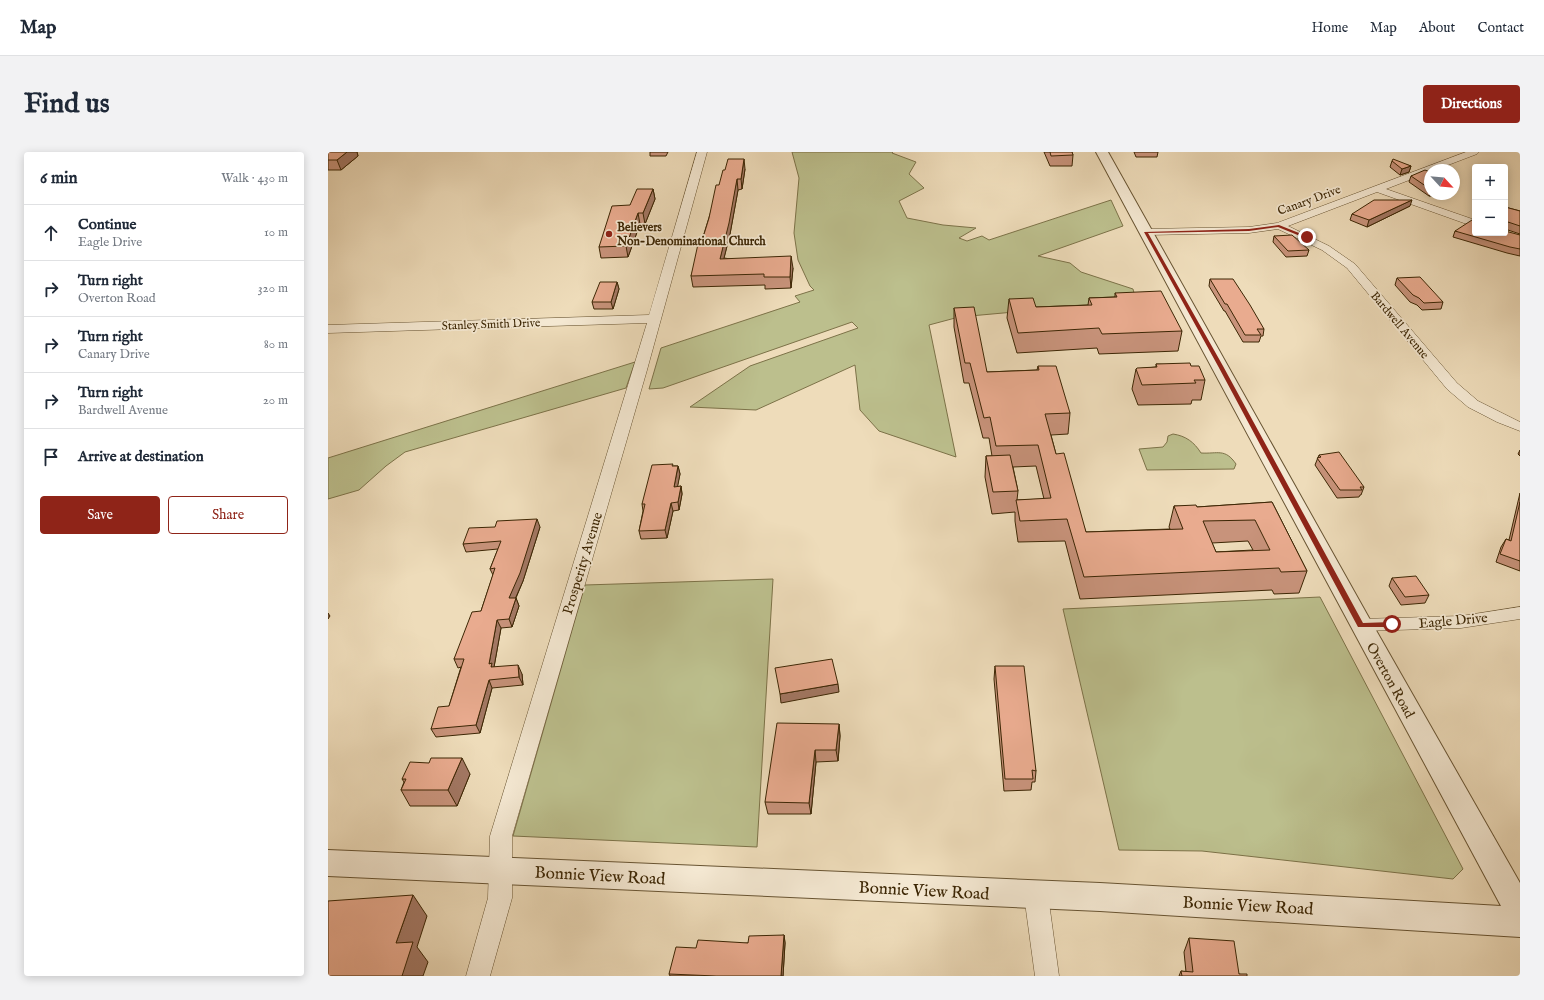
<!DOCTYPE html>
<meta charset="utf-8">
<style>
body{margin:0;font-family:"IM FELL English",serif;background:#f2f2f3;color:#1f2937}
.controls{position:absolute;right:12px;top:12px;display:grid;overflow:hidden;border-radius:4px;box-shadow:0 2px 10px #0003}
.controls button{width:36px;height:36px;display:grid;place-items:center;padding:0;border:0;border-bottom:1px solid #e0e1e3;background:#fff;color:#1f2937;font:20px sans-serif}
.compass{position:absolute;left:1096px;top:12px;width:36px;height:36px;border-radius:50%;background:#fff;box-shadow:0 2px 10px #0003;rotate:116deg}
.stop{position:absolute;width:12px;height:12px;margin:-9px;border:3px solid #8f2418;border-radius:50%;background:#fff}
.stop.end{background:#8f2418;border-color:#fff;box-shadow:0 1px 4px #0008}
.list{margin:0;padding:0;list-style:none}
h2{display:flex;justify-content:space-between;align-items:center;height:52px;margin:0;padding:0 16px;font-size:17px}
h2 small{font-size:13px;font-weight:400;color:#747a83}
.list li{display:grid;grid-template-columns:26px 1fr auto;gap:12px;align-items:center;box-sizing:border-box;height:56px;padding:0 16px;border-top:1px solid #e0e1e3}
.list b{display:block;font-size:15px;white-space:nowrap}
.list p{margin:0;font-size:13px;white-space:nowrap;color:#747a83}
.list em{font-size:13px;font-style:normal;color:#747a83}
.actions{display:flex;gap:8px;padding:12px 16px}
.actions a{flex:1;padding:9px 0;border:1px solid #8f2418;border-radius:4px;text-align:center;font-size:14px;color:#8f2418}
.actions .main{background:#8f2418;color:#fff}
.icon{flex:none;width:22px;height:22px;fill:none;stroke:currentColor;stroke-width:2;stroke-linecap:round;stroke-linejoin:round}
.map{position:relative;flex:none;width:1192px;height:824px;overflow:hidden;border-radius:4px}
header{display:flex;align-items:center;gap:24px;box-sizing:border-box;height:56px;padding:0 20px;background:#fff;border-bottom:1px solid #e0e1e3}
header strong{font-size:19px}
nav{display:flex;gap:22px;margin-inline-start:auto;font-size:14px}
.intro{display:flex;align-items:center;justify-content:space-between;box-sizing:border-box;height:96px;padding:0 24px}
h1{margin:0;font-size:28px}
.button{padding:10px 18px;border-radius:4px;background:#8f2418;color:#fff;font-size:14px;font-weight:700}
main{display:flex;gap:24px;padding:0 24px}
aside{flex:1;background:#fff;border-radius:4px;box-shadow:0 2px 10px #0003}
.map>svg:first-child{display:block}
.green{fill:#bcbf8d;stroke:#7c7248}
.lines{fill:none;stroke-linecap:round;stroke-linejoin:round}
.minor-casing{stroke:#685432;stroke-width:1}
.tertiary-casing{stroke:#685432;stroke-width:2}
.minor{fill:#f4e8d2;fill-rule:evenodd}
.tertiary{fill:#f4e8d2;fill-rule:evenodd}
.wall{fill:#c8937b;stroke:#3c2604;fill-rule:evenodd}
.shaded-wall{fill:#a37864;stroke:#3c2604}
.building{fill:#e9ab8f;stroke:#3c2604;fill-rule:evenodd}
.route{fill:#8f2418}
.poi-dot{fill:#8f2418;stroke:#f4e8d2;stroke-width:1.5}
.labels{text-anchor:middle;stroke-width:3.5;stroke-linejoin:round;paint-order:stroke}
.far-street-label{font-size:12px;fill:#3c2604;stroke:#f4e8d2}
.far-poi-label{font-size:12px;font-weight:bold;fill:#3c2604;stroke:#f4e8d2;text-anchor:start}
.street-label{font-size:14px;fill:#3c2604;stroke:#f4e8d2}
.near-street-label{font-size:17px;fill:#3c2604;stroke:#f4e8d2}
</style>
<header>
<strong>Map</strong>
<nav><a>Home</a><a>Map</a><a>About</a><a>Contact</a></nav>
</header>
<div class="intro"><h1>Find us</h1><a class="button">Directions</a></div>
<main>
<aside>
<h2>6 min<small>Walk · 430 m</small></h2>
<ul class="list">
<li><svg class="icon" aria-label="ahead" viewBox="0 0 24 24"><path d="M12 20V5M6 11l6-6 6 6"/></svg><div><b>Continue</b><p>Eagle Drive</p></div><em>10 m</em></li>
<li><svg class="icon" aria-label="right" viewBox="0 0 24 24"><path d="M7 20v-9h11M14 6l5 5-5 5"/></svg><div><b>Turn right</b><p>Overton Road</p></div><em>320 m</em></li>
<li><svg class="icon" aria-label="right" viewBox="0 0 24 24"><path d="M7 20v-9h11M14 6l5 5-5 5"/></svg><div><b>Turn right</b><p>Canary Drive</p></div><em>80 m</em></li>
<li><svg class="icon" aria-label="right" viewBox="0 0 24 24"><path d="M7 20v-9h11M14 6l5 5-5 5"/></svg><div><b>Turn right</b><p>Bardwell Avenue</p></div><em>20 m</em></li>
<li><svg class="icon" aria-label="arrive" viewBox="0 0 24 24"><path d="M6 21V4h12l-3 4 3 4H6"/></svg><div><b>Arrive at destination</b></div></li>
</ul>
<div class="actions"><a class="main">Save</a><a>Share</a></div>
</aside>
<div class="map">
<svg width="1192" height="824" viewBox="0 0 1192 824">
<rect width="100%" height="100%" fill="#eedcba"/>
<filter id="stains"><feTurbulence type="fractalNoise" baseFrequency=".005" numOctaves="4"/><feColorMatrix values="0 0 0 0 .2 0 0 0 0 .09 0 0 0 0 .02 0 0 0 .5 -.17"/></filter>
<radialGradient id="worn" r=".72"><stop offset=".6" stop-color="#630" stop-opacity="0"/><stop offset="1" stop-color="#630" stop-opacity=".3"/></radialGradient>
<!-- green -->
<g class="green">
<polygon points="464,0 565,0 564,1 588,10 581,22 596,36 571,49 579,66 615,73 648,76 631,86 639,89 654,84 661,88 783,48 795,74 710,104 742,111 753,120 805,137 808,149 631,165 601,173 628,305 551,279 532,258 527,213 428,258 362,255 422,214 530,176 524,170 335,236 321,237 333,196 472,150 467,144 486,138 482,134 470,108 466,81 471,26"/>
<polygon points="307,210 298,236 77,300 58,314 31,338 0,347 0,306"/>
<path d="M845,282C858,284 866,290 873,301C890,302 897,296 908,312L906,317L819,318L811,297L835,295L839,290L840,284Z"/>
<polygon points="445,427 429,695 185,684 257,433"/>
<polygon points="992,445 1135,717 1125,727 874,699 791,698 735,457"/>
</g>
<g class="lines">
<defs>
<g id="minor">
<polygon points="369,0 379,0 319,218 184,684 184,746 162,824 138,824 160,746 162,684 319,171 0,181 0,173 321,163"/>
<polygon points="1138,0 1151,0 1149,2 1107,18 1102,18 1102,20 1058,37 1147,68 1147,75 1049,40 960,74 1001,94 1027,112 1129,231 1150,249 1192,270 1192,279 1169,270 1140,255 1119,237 1019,116 994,98 950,77 921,81 818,83 813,80 818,77 921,75 949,71"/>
<polygon points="1192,455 1192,467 1133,476 1033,479 1027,478 1024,473 1027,468 1033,467 1133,464"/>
<polygon points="708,732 716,735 720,743 731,824 707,824 696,743 700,735"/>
</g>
<polygon id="tertiary" points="768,0 780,0 1045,473 1192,731 1192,785 772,759 0,724 0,698 772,731 1173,754"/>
</defs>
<!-- minor casing -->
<use href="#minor" class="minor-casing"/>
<!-- tertiary casing -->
<use href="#tertiary" class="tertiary-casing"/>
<!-- minor -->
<use href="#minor" class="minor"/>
<!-- tertiary -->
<use href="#tertiary" class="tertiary"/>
</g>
<!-- wall -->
<g class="wall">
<polygon points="0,0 29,0 30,4 13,18 0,18"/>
<polygon points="322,0 340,0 338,4 322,4"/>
<polygon points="716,0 744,0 745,3 744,14 722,14"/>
<polygon points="806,0 830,0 829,5 808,5"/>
<polygon points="1064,9 1083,14 1081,20 1072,23 1062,15"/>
<polygon points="417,17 414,37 410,38 402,82 396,106 465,116 463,136 437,137 437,133 365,135 363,124 391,33"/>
<polygon points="1102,20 1102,42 1111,43 1101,44 1081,30 1083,24"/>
<polygon points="325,37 327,47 317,72 312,72 300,105 273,106 271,95 302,53"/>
<polygon points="1082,54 1039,75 1022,68 1024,62"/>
<polygon points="1177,55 1192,59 1192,82 1177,77"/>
<polygon points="1127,79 1147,81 1192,83 1192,104 1179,101 1125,85"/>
<polygon points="946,84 981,98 979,104 958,105 945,90"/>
<polygon points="1069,126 1115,150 1113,157 1094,158 1089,153 1082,150 1067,133"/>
<polygon points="882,127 936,177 935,184 933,184 931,190 915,190 897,159 896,159 881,134"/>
<polygon points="289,130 291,137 285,157 266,157 264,150"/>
<polygon points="787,141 854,179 850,199 771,202 769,196 689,201 679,166 681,147 708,155 760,153 761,146 787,145"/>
<path d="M626,156L659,220L709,218L710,214L742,261L740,282L723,283L728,302L758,380L842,377L841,375L846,354L869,355L944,350L979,419L971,441L946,442L944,438L752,447L737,389L690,390L687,369V360L664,362L657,325L658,304H664L661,286H655L641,231H636L626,175ZM708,314L716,347L689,348L690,339L685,315ZM920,389L925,398L888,400L884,391Z"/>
<polygon points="828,212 863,214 877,228 873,248 864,248 863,252 810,253 804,237 808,217 828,215"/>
<polygon points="1192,298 1192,304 1190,302"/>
<polygon points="991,303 1036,335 1033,343 1032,343 1031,345 1009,346 987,313"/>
<polygon points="345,314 350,314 352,322 349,335 353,334 354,342 351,358 345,359 339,386 313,387 311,379 315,359 314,352"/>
<polygon points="1192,341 1192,419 1168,410 1173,395 1178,387 1181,388"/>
<polygon points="212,375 195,429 188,446 191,454 184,475 173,476 166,515 194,522 195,533 164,536 152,581 108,585 103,577 121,554 133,515 130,516 126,507 153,459 165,423 162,417 170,397 138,400 135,392"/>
<polygon points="1064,426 1101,443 1097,451 1073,453 1061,434"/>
<polygon points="667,514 708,619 707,630 704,630 703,638 676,639 666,527"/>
<polygon points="511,572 512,584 510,609 488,610 483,662 440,662 437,650"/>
<polygon points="142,622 129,654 82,654 73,638 76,630 74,627"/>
<polygon points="456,783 457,791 455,824 342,824 341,822 368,796 420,791"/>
<polygon points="861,786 911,822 919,824 851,824 853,819 858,820 856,800"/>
</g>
<!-- shaded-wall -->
<g class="shaded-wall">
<polygon points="19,0 29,0 30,4 13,18 9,8"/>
<polygon points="416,7 417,17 414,37 413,27"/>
<polygon points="1083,14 1081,20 1072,23 1074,17"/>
<polygon points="409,27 410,38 402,82 393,118 392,107"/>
<polygon points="1131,29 1129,35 1126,36 1126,31"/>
<polygon points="325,37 327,47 317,72 315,61"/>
<polygon points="1102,41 1102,42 1113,42 1111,43 1101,44"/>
<polygon points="1084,48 1082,54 1039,75 1041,68"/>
<polygon points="310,61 312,72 300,105 298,94"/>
<polygon points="463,104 465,116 463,136 462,125"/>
<polygon points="289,130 291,137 285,157 283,150"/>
<polygon points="350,314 352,322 348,343 346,335"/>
<polygon points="353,334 354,342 351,358 350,350"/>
<polygon points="343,351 345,359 339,386 337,378"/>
<polygon points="209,367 212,375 195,429 184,454 181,446"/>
<polygon points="188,446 191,454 184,475 181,467"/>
<polygon points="0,461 2,464 0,467"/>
<polygon points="169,468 173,476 166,515 168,519 161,512"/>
<polygon points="190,513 194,522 195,533 191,525"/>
<polygon points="161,528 164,536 152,581 148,573"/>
<polygon points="510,532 511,540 453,551 452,542"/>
<polygon points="511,572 512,584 510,609 508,598"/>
<polygon points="487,598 488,610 483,662 481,651"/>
<polygon points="134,606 142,622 129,654 120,638"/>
<polygon points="85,743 99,764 89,795 100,810 95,824 74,824 68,791"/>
<polygon points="456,783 457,791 455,824 453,824"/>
</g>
<!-- building -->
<g class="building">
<polygon points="0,0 19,0 9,8 0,8"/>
<polygon points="722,0 744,0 745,3 723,4"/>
<polygon points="400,7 416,7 413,27 409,27 401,71 392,107 463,104 462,125 436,125 436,122 363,124 370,92 373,92 381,66 388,33 391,33 395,18 397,18"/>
<polygon points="1065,7 1083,14 1074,17 1064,9"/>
<polygon points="1097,18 1102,20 1102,37 1083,24"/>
<polygon points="1126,28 1131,29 1126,31"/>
<polygon points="309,37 325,37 315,61 310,61 298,94 271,95 284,54 302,53"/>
<polygon points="1046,48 1084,48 1041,68 1024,62"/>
<polygon points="1177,55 1192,59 1192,74 1180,70 1178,73 1177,73"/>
<polygon points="1144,68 1147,69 1147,81 1177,81 1177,79 1192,83 1192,97 1182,95 1127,79"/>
<polygon points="964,83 981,98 960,99 946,84"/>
<polygon points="1092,125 1115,150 1096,151 1091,146 1085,143 1069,126"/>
<polygon points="882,127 905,127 922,153 936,177 929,177 933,183 917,183 899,152 897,152"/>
<polygon points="272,130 289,130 283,150 264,150"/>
<polygon points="833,139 854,179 774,182 771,176 690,181 681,147 705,146 708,155 764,153 761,146 789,145 787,141"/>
<path d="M646,155L659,220L711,218L710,214H728L742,261L717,262L728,302L736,301L758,380L855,377L846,354L868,353L869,355L944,350L979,419L953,420L951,416L756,425L739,367L692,369L688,348L723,346L710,293L668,294L662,265L656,266L642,211H637L626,156ZM927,368L942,398L888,400L875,369Z"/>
<polygon points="862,211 863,214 871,214 877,228 866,228 868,231 814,233 808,217 809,216 829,215 828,212"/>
<polygon points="1011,300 1036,335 1032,335 1034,338 1012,338 989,306 993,305 991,303"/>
<polygon points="682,303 690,339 665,340 658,304"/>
<polygon points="345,312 344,314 350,314 346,335 353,334 350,350 343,351 337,378 311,379 317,352 314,352 324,313"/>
<polygon points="1192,350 1192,409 1172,402 1178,387 1183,389"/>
<polygon points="209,367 192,421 181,446 188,446 181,467 169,468 161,512 164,511 163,515 190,513 191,525 161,528 148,573 103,577 110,555 121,554 136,507 126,507 144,460 153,459 167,416 162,417 173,389 135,392 141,376 167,375 169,369"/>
<polygon points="1088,424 1101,443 1077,445 1064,426"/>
<polygon points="504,507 510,532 452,542 447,516"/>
<polygon points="667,514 696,514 708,619 704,618 705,627 677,627"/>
<polygon points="449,571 511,572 508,598 487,598 481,651 437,650"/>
<polygon points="103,606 134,606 120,638 73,638 78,627 74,627 82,610 101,611"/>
<polygon points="85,743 68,791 85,790 74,824 0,824 0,749"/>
<polygon points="456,783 453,824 388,824 341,822 348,795 368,796 370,788 420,791 421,784"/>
<polygon points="861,786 906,789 911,822 919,822 919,824 854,824 853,819 865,820"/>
</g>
<!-- route -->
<polygon class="route" points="951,73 981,85 977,86 950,75 921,79 820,81 895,214 1035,471 1064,470 1067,472 1064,475 1030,475 890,214 816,80 921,77"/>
<!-- markers -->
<circle class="poi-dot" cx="281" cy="82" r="4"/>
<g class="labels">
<!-- far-street labels -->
<g class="far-street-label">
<text transform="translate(981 48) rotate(-20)" y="4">Canary Drive</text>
<text transform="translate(163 172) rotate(-2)" y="4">Stanley Smith Drive</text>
<text transform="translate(1072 173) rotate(50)" y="4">Bardwell Avenue</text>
</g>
<!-- far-poi labels -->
<g class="far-poi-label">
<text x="289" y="79">Believers<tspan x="289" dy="14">Non-Denominational Church</tspan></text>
</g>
<!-- street labels -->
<g class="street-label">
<text transform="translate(254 411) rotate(-73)" y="5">Prosperity Avenue</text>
<text transform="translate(1125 468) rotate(-5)" y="5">Eagle Drive</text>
<text transform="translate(1063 528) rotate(61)" y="5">Overton Road</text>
</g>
<!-- near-street labels -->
<g class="near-street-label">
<text transform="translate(272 723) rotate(3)" y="6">Bonnie View Road</text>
<text transform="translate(596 738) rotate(3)" y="6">Bonnie View Road</text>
<text transform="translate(920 753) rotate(3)" y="6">Bonnie View Road</text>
</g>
</g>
<rect width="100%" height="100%" filter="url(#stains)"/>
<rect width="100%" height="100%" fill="url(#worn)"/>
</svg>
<div class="controls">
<button>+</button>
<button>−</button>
</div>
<svg class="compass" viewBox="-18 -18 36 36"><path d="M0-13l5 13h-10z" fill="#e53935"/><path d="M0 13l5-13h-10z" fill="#747a83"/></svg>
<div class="stop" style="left:1064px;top:472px"></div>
<div class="stop end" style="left:979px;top:85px"></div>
</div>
</main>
